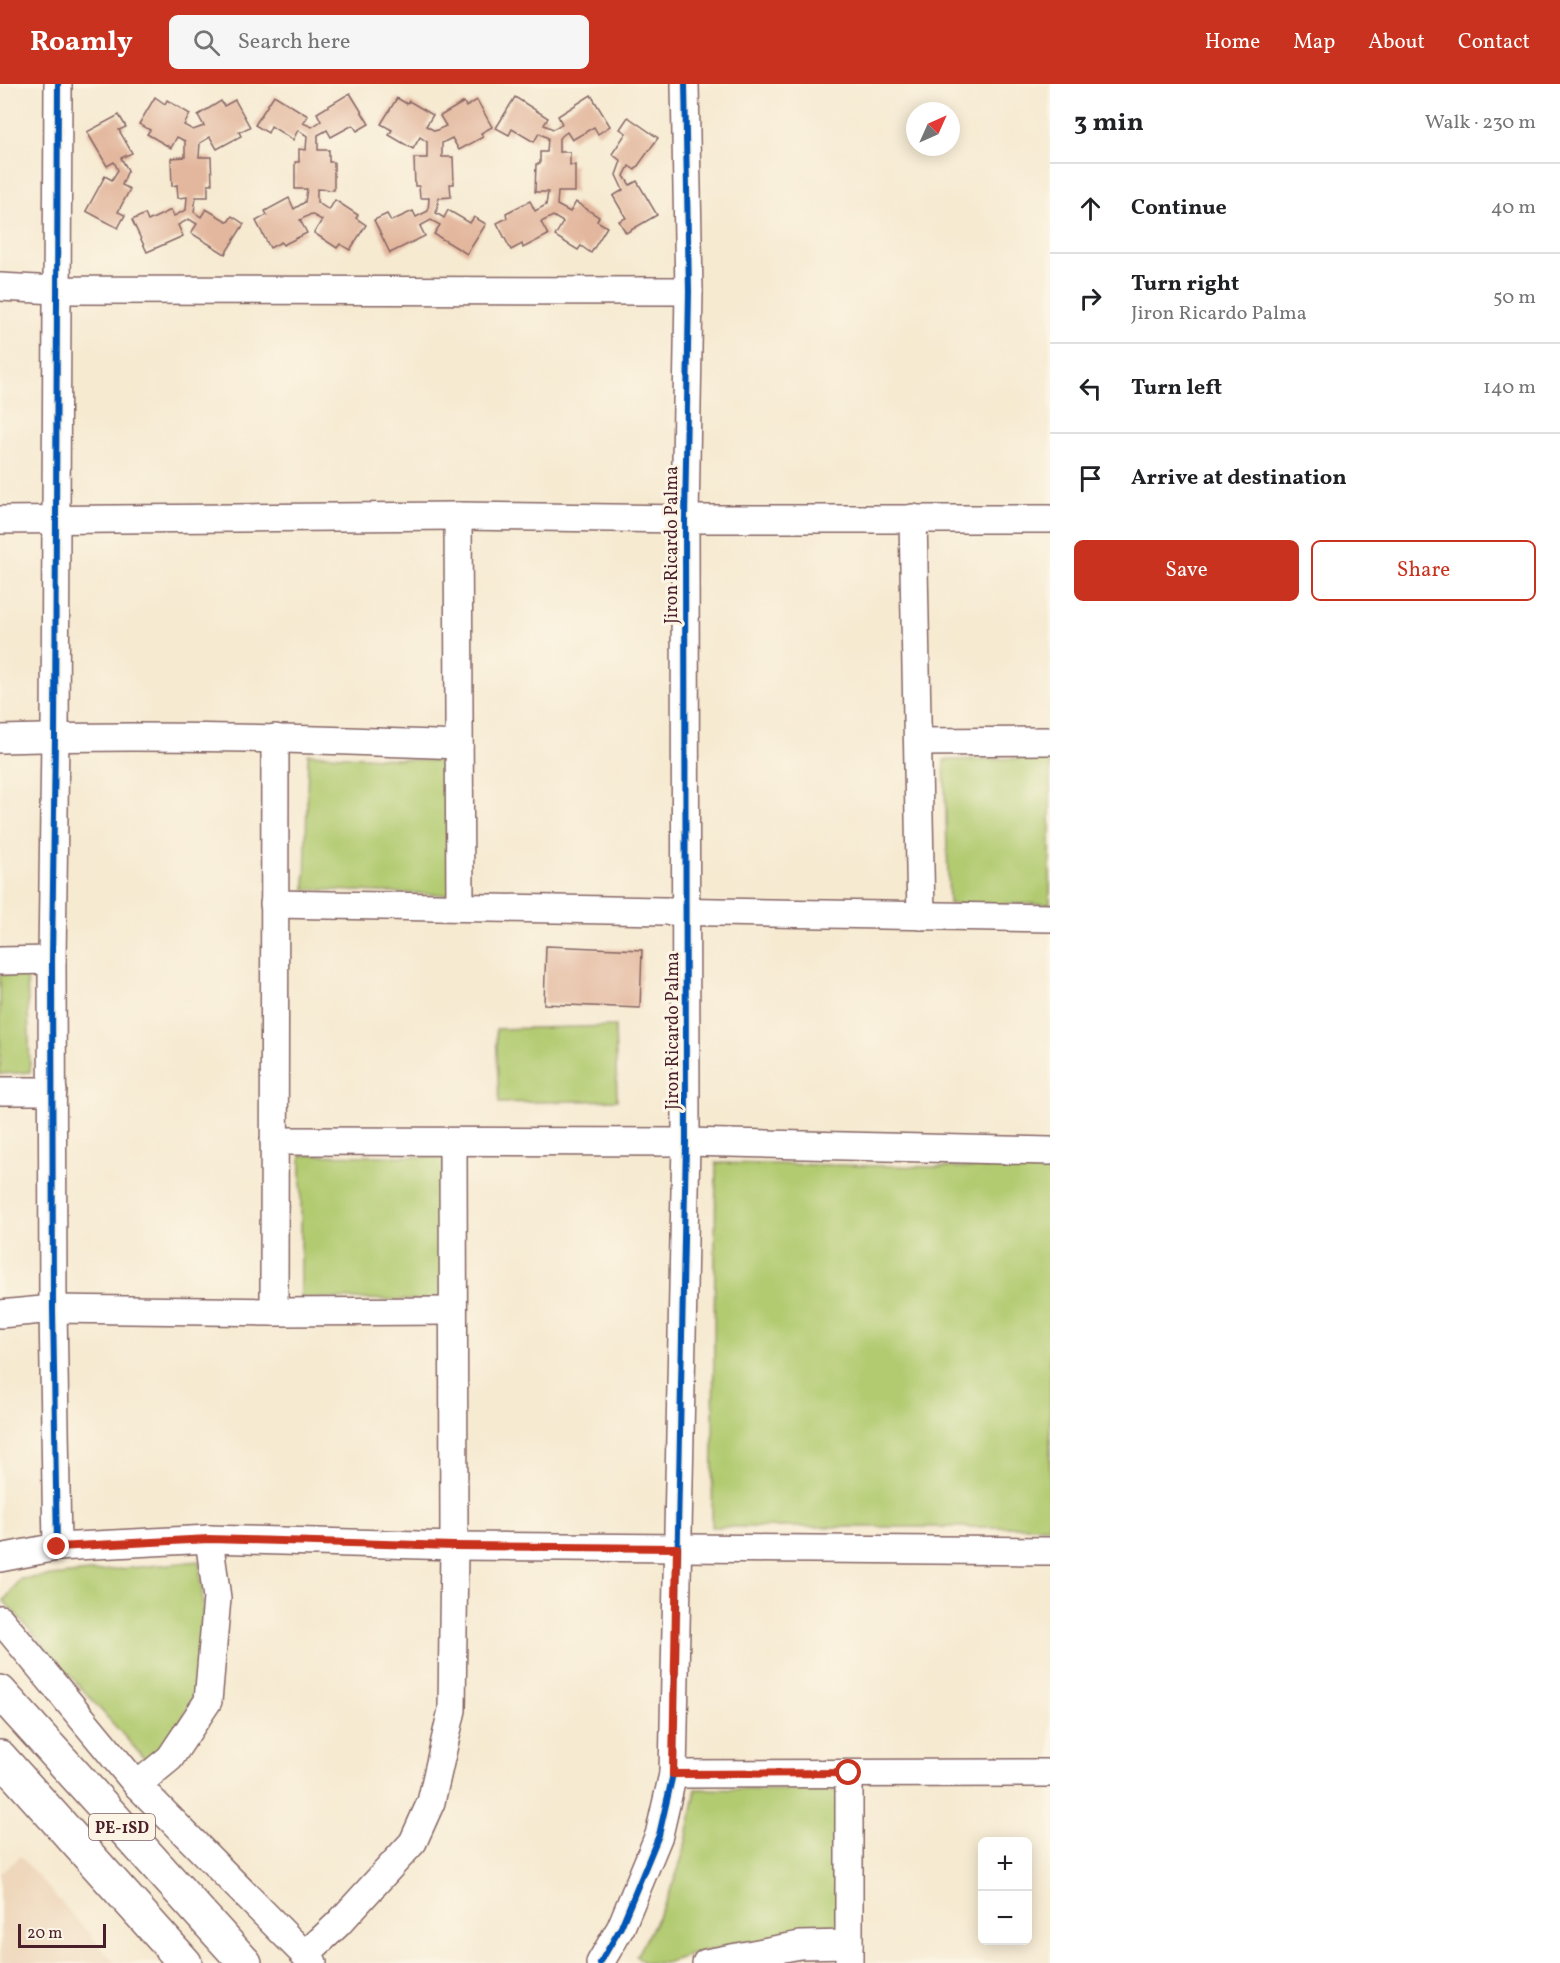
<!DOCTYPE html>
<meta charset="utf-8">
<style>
body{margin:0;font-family:Vollkorn,serif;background:#f6f6f6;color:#202124}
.controls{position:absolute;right:18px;bottom:18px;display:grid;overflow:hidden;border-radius:9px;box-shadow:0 3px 15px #0003}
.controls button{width:54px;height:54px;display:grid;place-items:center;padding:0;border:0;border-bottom:2px solid #e0e0e0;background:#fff;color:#202124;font:30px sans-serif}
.compass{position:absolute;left:906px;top:18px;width:54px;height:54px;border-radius:50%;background:#fff;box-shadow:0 3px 15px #0003;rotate:45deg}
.scale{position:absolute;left:18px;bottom:15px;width:88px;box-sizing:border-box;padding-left:6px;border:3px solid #4a1f2b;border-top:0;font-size:16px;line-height:21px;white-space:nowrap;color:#4a1f2b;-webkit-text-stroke:4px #fcf5e5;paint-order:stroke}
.stop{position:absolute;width:18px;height:18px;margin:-14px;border:4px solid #c8321e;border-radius:50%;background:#fff}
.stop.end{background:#c8321e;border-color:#fff;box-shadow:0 2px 6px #0008}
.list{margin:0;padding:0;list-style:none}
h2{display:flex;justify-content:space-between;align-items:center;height:78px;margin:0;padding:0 24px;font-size:26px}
h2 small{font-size:20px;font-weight:400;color:#757577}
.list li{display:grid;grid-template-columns:39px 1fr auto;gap:18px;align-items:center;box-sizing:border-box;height:90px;padding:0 24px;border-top:2px solid #e0e0e0}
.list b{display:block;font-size:22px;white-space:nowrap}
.list p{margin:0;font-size:20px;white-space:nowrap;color:#757577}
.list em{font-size:20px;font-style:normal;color:#757577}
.actions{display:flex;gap:12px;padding:18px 24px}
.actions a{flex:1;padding:14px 0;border:2px solid #c8321e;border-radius:9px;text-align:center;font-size:21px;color:#c8321e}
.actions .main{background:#c8321e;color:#fff}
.icon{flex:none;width:33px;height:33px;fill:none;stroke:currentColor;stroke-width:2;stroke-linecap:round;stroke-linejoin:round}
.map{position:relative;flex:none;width:1050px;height:1879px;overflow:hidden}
header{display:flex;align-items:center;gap:36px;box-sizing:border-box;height:84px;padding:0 30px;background:#c8321e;color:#fff}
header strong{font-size:28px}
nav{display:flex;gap:33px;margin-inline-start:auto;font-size:21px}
.search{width:420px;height:54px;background:#f6f6f6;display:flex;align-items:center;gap:15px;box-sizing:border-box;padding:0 21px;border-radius:9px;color:#757577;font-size:22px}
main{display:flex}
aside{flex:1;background:#fff}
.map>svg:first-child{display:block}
.built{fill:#eed7bb}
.green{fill:#b2cb71;stroke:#7e754e;stroke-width:1.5}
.building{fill:#e3b79e}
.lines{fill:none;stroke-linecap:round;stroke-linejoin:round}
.street-casing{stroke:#866665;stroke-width:30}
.highway-casing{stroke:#866665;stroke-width:36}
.street{stroke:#fff;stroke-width:27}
.highway{stroke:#fff;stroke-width:33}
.cycleway-casing{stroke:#fcf5e5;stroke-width:10}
.cycleway{stroke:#0057b8;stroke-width:6}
.route{stroke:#c8321e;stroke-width:8}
.labels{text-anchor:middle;stroke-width:6;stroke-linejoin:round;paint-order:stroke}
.shield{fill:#fcf5e5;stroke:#7f5f63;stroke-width:1.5}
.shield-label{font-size:16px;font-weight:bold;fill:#4a1f2b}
.street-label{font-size:18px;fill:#4a1f2b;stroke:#fcf5e5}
</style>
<header>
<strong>Roamly</strong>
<div class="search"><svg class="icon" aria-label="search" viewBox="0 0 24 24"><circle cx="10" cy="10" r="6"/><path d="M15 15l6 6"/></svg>Search here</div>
<nav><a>Home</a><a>Map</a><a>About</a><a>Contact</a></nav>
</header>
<main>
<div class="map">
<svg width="1050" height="1879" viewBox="0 0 1050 1879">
<rect width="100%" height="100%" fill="#fcf5e5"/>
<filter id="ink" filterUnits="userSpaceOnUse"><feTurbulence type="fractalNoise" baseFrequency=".0167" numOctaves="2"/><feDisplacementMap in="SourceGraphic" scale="12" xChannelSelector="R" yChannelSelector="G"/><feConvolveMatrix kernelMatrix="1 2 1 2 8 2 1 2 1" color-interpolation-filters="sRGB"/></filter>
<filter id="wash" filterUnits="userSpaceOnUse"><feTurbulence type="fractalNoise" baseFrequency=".008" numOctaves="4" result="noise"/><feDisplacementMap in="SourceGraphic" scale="24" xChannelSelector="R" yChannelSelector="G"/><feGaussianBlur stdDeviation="1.35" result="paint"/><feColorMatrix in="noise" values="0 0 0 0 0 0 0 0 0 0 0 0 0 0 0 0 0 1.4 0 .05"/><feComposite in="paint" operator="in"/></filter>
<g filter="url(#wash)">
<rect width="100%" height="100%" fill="#f6ead1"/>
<!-- built -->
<polygon class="built" points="20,1772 115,1879 0,1879 0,1790"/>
<!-- green -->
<g class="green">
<polygon points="308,670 455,678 456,811 305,805"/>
<polygon points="1050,674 1050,820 949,820 944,676"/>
<polygon points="27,890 30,988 0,990 0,891"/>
<polygon points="615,942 617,1016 499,1019 496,945"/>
<polygon points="301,1071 452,1073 451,1217 301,1214"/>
<polygon points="716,1079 1050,1085 1050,1443 712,1443"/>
<polygon points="199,1477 203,1518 198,1601 176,1649 148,1679 4,1517 20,1495"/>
<path d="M696,1705L851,1707L848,1852L703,1867L665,1879H645L636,1872C652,1844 669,1815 679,1783C688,1757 691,1731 696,1705Z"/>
</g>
<g id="blocks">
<!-- building -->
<g class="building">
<polygon points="350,9 369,40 357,47 353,41 331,53 327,46 318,51 318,66 329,66 329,78 334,78 334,106 317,105 317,118 329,126 335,116 358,131 356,134 366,141 350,166 340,160 337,164 314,149 322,136 311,130 300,136 307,149 283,161 281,158 270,164 256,137 267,131 265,127 289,114 294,125 305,118 307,105 295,105 295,78 299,78 299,65 306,66 307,52 298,46 293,56 271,42 268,49 255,41 274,11 308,32 303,39 312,43 321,37 317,29"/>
<polygon points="591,11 610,42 598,50 594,43 572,56 567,48 559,54 559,68 570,68 570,81 575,81 575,108 558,108 557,121 570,128 576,118 599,133 597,137 607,143 591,169 581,162 578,166 555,152 563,138 553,132 541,138 548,151 523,164 522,160 511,166 497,139 507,134 506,129 530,117 535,127 546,121 548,108 535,108 536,80 540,80 540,68 547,68 548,54 539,49 534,58 512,45 509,51 496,44 515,13 548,34 544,41 553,45 562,40 558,32"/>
<polygon points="155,13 165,20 167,16 190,30 184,41 193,46 204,42 198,31 221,17 224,22 235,16 250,43 239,48 241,52 217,65 210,53 200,59 199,73 211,73 212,100 208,100 208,113 196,113 194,128 201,133 206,125 228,138 232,132 244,140 225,170 191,149 197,140 189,135 178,141 183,152 147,168 132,136 145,130 148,137 171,126 174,132 186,126 187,113 178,114 177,101 172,102 171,74 185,73 185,57 177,53 171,64 147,50 150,46 139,40"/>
<polygon points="397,14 407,20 409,17 433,31 426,42 435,47 446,42 440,32 464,18 466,23 477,16 492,43 481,49 483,53 459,66 452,54 442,59 442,73 453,73 454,100 450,100 451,113 439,114 436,129 444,134 448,126 470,139 474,133 486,140 467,170 434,150 440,141 431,136 420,142 425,152 390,169 374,136 387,130 391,137 413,127 416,133 428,127 429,114 420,114 419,102 415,102 414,74 427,74 427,58 420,53 413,65 389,51 392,46 381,40"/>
<polygon points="119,31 126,43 119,46 132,69 121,74 128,86 122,101 130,105 118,128 125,131 118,144 86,127 105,92 112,96 118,86 114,78 107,82 87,48"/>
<polygon points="628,33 658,54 635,86 629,82 624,92 630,101 637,97 657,131 626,149 619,137 626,134 613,112 623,106 616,91 621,77 612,70 626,49 620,45"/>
<polygon points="546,862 642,866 640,924 544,920"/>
</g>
</g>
</g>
<g filter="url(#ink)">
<use href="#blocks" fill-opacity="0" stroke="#866665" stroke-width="1.5"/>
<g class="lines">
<defs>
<g id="street">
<polyline points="0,203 56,206 689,207"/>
<polyline points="458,432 460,823"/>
<polyline points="913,434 921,832"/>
<polyline points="0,436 458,432 685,435 1050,435"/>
<path d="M0,655C153,650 306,655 459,661"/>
<polyline points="918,658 1050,657"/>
<polyline points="274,820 1050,834"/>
<polyline points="0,877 52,876"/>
<polyline points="0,1007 53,1007"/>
<polyline points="274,1057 686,1058 1050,1067"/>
<polyline points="274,1228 275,654"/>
<polyline points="0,1230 53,1225 274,1228 452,1227"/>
<polyline points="57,1463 53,1225 52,876 55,653 58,0"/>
<polyline points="0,1474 57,1463 209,1455 454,1462 1050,1467"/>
<polyline points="0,1535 137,1701 313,1879"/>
<polyline points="673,1690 1050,1689"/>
<polyline points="137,1701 170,1674 208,1617 217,1514 209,1455"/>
<polyline points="305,1871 339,1839 413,1758 431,1718 452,1626 454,1462 453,1058"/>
<polyline points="600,1879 621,1843 659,1751 673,1690 686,1058 685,435 689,207 685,0"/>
<polyline points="706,1879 800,1861 849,1860"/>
<polyline points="849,1879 849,1690"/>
</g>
<g id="highway">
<polyline points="0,1608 245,1879"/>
<polyline points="0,1673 185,1879"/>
</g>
</defs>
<!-- street casing -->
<use href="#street" class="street-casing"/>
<!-- highway casing -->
<use href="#highway" class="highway-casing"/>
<!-- street -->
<use href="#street" class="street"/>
<!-- highway -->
<use href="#highway" class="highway"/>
<defs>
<g id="cycleway">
<polyline points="57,1463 53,1225 52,876 55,653 58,0"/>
<polyline points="600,1879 621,1843 659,1751 673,1690 686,1058 685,435 689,207 685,0"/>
</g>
</defs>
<!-- cycleway casing -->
<use href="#cycleway" class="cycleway-casing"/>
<!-- cycleway -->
<use href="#cycleway" class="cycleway"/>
</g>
</g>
<g class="lines" filter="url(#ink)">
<!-- route -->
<polyline class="route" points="57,1463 209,1455 454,1462 677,1464 673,1690 849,1689"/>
</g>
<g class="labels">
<!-- shield labels -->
<rect class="shield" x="89" y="1730" width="66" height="26" rx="4.5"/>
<g class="shield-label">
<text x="122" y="1749">PE-1SD</text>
</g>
<!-- street labels -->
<g class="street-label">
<text transform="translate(671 461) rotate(-90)" y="6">Jiron Ricardo Palma</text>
<text transform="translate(672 947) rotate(-90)" y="6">Jiron Ricardo Palma</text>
</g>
</g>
</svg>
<div class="controls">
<button>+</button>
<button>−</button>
</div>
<svg class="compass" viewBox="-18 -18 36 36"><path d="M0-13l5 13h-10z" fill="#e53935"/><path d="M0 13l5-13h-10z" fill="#757577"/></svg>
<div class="scale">20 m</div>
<div class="stop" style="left:849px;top:1689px"></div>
<div class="stop end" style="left:57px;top:1463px"></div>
</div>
<aside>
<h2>3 min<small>Walk · 230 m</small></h2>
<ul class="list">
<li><svg class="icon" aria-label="ahead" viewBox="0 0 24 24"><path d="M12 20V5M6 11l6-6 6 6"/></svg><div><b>Continue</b></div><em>40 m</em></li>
<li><svg class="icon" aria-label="right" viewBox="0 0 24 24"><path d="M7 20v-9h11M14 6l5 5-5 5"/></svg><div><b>Turn right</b><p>Jiron Ricardo Palma</p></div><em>50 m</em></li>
<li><svg class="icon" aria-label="left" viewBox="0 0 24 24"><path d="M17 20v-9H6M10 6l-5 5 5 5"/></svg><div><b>Turn left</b></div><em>140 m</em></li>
<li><svg class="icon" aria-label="arrive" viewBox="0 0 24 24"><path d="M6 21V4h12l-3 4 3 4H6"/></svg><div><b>Arrive at destination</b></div></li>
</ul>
<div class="actions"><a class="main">Save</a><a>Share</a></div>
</aside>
</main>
